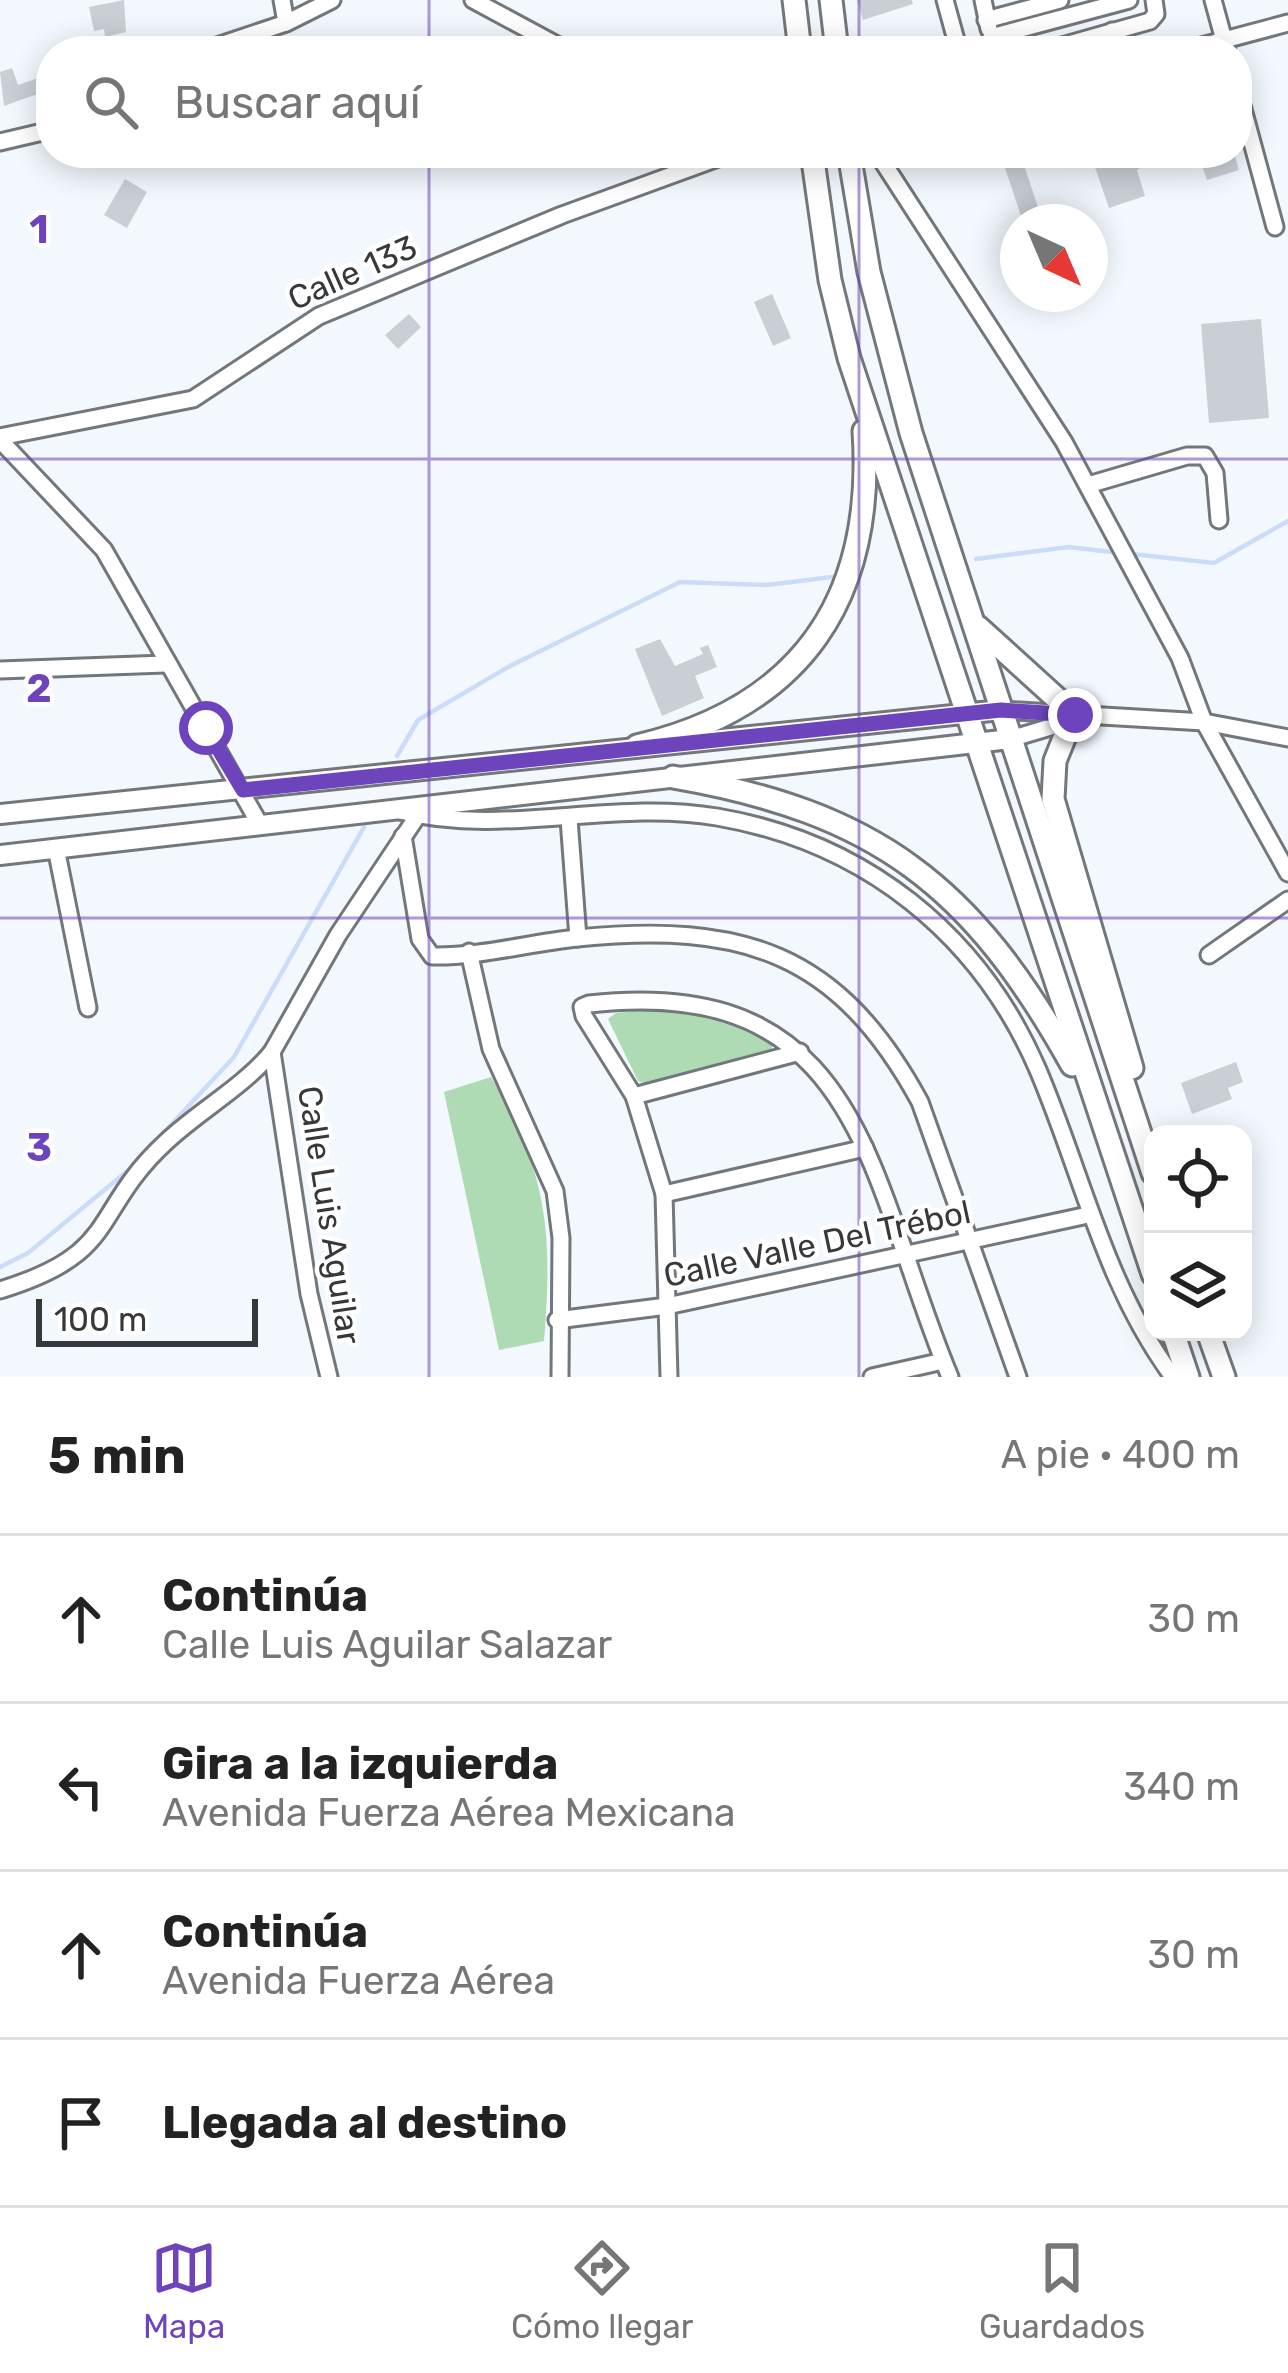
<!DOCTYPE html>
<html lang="es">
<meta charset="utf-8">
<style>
body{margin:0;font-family:Rubik,sans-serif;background:#f6f6f6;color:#222}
.controls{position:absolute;right:36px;bottom:36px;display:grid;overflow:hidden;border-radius:24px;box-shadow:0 6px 30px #0003}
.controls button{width:108px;height:108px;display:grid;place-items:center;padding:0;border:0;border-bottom:3px solid #e0e0e0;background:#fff;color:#222;font:60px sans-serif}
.compass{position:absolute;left:1000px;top:204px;width:108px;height:108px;border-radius:50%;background:#fff;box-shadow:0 6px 30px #0003;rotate:136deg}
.scale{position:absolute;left:36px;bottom:30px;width:222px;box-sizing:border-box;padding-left:12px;border:6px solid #36383a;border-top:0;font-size:33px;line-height:42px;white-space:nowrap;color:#36383a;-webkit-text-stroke:9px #fff;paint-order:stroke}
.stop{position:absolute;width:36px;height:36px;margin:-27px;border:9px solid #6d44bc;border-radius:50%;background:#fff}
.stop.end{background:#6d44bc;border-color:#fff;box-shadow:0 3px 12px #0008}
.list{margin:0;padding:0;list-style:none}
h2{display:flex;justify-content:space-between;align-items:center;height:156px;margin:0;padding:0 48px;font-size:51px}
h2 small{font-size:39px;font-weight:400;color:#767676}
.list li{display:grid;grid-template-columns:78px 1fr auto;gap:36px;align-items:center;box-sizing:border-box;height:168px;padding:0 48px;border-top:3px solid #e0e0e0}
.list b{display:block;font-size:45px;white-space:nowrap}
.list p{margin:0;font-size:39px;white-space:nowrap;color:#767676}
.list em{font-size:39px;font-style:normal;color:#767676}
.icon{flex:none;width:66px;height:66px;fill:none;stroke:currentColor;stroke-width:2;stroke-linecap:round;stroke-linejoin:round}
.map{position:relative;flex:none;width:1288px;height:1377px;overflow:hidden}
.search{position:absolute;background:#fff;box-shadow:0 6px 30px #0003;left:36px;right:36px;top:36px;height:132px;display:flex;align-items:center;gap:30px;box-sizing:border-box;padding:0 42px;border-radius:48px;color:#767676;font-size:45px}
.sheet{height:828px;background:#fff}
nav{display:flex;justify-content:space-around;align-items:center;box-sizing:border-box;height:168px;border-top:3px solid #e0e0e0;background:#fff;font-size:33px;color:#767676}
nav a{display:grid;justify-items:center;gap:6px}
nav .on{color:#6d44bc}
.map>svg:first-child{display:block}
.green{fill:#afdbb4}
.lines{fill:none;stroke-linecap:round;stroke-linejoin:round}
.stream{stroke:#cadcf9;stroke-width:4.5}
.building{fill:#cacfd5}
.minor-casing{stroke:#72777c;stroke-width:21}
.major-casing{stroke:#72777c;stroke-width:24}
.highway-casing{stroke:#72777c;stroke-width:27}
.minor{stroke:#fff;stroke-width:15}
.major{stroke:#fff;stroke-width:18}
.highway{stroke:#fff;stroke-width:21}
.route{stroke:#6d44bc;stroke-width:15}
.grid{fill:none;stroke:#6d44bc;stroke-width:3;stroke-opacity:0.55}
.labels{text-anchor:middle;stroke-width:9;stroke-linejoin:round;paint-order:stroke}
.street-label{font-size:33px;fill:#36383a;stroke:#fff}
.grid-label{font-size:39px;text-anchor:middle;font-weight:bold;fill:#6d44bc;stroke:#fff;stroke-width:9;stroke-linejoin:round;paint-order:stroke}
</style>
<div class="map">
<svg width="1288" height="1377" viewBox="0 0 1288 1377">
<rect width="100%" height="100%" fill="#f2f8fe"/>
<!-- green -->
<g class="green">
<path d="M664,1008C707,1012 736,1021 772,1045V1051L766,1057L646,1084L638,1081L608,1019L616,1013Z"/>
<path d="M491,1077C547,1171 553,1232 544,1341L499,1350L444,1092Z"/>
</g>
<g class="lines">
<!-- stream -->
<g class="stream">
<polyline points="1132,554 1214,563 1288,521"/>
<polyline points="976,559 1069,547 1120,553"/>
<polyline points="397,756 418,720 510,666 680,582 767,585 840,576"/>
<polyline points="0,1267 28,1253 131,1168 234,1057 364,827"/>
</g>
</g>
<!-- building -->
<g class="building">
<polygon points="124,0 126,32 105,37 104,29 94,31 89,7"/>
<polygon points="857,0 912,0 913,4 863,20"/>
<polygon points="12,68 18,85 41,77 46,91 4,106 0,72"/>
<polygon points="1000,153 1020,153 1043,222 1023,222"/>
<polygon points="1090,153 1140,153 1144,166 1137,170 1145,196 1109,208"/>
<polygon points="1198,153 1234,153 1239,170 1207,180"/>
<polygon points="125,179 147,192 127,228 104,215"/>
<polygon points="772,294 791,338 773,346 754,302"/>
<polygon points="409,314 421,327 398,349 385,335"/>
<polygon points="1261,319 1269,418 1209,423 1201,324"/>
<polygon points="660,639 675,666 703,654 700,648 708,645 717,667 695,676 704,698 662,716 635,649"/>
<polygon points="1236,1062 1243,1082 1228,1088 1232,1099 1192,1114 1181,1083"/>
</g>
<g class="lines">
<defs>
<g id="minor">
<polyline points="282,0 286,23"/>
<polyline points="473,0 568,51"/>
<polyline points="945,0 959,51"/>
<polyline points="983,0 989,29"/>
<polyline points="1213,0 1227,51"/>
<polyline points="986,20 1060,0"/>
<polyline points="1112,31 1117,51"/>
<polyline points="202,51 286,23 332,0"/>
<polyline points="997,51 991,37 1129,0"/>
<polyline points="1044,51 1150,21 1156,14 1154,0"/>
<polyline points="1183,51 1288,23"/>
<polyline points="1237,87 1275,227"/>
<polyline points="0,142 51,130"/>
<polyline points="877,153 1064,442 1180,658 1204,722 1288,873"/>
<polyline points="0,437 193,399 319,316 562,215 732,153"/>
<polyline points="0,440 104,550 259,823"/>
<polyline points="1088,485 1187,456 1205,456 1215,473 1219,520"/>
<polyline points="0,670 165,664"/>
<polyline points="1001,710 1204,722 1288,738"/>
<polyline points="1010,739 1074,720"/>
<path d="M400,811C506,837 611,799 717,817C864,842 979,933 1038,1070C1083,1176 1104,1283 1173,1377"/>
<polyline points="569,819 578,938"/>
<path d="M403,836L420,939L432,956C479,957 529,943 577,938C742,922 838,951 920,1102L1018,1377"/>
<polyline points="56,848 88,1008"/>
<polyline points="469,952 491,1049 555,1191 561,1238 560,1377"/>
<polyline points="1209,955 1288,900"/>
<polyline points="634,1096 800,1052"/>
<polyline points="664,1194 865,1148"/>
<path d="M0,1290C122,1253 90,1212 166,1142C200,1110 242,1088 272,1052"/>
<polyline points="557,1320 667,1306 1088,1215"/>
<polyline points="329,1377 309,1294 272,1052 338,935 418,815"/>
<path d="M669,1377L664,1194L634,1096L584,1016L582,1007L589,1004C864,973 868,1181 950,1377"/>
<polyline points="872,1377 943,1361"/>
</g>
<g id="major">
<polyline points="0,814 1001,710"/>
<polyline points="0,855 1010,739"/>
</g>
<g id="highway">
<polyline points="794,0 800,51"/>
<polyline points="831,0 837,51"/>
<polyline points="812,153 830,280 849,358 1153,1274"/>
<polyline points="849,153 869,272 911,433 1153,1173"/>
<polyline points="978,627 1075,715"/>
<polyline points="1071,721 1055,761 1053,799 1132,1068"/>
<path d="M637,746C802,707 875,599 864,431"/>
<path d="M673,777C876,812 972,885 1072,1065"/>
<polyline points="1173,1332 1188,1377"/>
<polyline points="1208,1332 1224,1377"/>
</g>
</defs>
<!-- minor casing -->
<use href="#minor" class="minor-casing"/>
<!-- major casing -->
<use href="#major" class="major-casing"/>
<!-- highway casing -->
<use href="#highway" class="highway-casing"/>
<!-- minor -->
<use href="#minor" class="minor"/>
<!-- major -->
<use href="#major" class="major"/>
<!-- highway -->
<use href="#highway" class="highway"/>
</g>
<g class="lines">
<!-- route -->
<polyline class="route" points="206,728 243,790 1001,710 1075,715"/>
</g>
<!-- grid -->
<path class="grid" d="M429,0V51M859,0V51M429,153V1377M859,153V1377M0,459H1288M0,918H1288"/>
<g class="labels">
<!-- street labels -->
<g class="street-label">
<text transform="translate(352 272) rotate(-24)" y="12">Calle 133</text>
<text transform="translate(330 1215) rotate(81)" y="12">Calle Luis Aguilar</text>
<text transform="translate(817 1243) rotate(-12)" y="12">Calle Valle Del Trébol</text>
</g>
</g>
<g class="grid-label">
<text x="39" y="243">1</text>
<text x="39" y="702">2</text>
<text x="39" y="1161">3</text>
</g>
</svg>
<div class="controls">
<button><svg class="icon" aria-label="locate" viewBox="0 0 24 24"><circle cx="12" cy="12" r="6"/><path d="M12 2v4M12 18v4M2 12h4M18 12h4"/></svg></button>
<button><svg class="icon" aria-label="layers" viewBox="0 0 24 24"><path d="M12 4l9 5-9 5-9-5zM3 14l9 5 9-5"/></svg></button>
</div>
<svg class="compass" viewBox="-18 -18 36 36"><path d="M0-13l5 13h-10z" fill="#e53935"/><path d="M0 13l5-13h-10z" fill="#767676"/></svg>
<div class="scale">100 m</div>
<div class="stop" style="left:206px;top:728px"></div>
<div class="stop end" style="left:1075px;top:715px"></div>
<div class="search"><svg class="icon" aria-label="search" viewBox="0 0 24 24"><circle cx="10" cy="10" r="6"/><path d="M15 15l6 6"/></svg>Buscar aquí</div>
</div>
<section class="sheet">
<h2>5 min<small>A pie · 400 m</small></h2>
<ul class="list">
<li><svg class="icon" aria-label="ahead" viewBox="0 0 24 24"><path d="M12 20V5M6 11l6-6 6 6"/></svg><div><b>Continúa</b><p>Calle Luis Aguilar Salazar</p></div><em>30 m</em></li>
<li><svg class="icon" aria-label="left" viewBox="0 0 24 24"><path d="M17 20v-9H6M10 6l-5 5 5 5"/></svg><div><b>Gira a la izquierda</b><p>Avenida Fuerza Aérea Mexicana</p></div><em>340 m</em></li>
<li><svg class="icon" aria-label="ahead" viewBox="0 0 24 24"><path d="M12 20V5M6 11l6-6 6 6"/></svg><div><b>Continúa</b><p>Avenida Fuerza Aérea</p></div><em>30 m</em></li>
<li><svg class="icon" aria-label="arrive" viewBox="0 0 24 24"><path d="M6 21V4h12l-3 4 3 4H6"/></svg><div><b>Llegada al destino</b></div></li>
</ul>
</section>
<nav>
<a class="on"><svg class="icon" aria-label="map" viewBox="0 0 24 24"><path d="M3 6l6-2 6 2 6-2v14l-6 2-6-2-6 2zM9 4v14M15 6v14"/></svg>Mapa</a>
<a><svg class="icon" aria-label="directions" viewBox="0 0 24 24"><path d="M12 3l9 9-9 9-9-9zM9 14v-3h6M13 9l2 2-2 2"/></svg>Cómo llegar</a>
<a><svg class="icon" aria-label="saved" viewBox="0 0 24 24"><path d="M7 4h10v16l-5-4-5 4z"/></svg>Guardados</a>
</nav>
